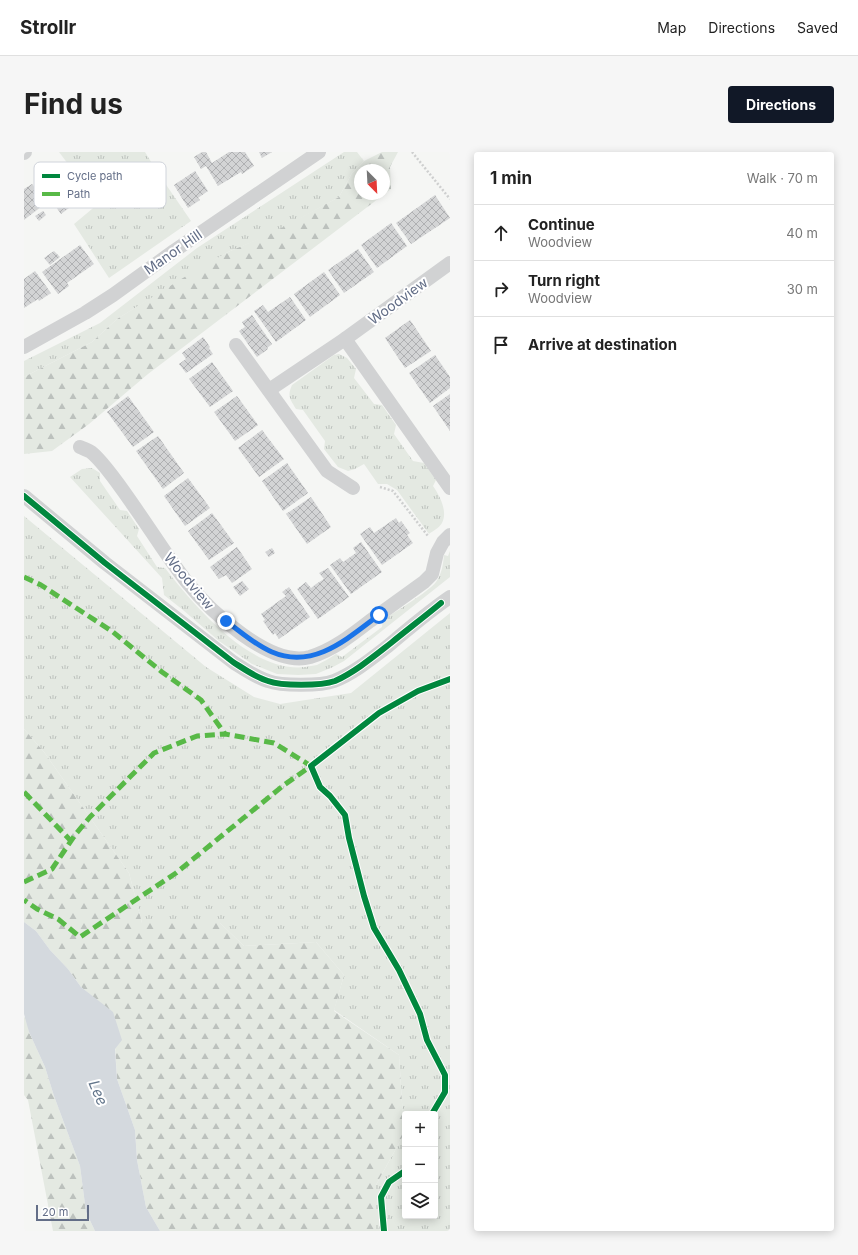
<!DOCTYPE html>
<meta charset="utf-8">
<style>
body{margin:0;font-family:Inter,sans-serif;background:#f6f6f6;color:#222}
.controls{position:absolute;right:12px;bottom:12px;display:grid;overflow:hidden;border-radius:4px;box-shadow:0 2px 10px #0003}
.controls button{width:36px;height:36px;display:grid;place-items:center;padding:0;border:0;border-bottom:1px solid #e0e0e0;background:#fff;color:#222;font:20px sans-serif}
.compass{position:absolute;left:330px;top:12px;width:36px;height:36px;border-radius:50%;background:#fff;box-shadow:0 2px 10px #0003;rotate:156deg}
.scale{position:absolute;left:12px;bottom:10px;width:53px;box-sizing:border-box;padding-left:4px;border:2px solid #636e87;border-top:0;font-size:11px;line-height:14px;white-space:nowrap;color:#636e87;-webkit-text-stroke:3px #fff;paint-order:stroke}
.stop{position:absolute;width:12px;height:12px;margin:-9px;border:3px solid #1a73e8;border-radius:50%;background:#fff}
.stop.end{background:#1a73e8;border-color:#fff;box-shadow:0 1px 4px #0008}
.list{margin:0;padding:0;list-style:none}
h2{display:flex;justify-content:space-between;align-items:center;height:52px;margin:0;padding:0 16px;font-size:17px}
h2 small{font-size:13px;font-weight:400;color:#767676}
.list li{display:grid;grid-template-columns:26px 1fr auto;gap:12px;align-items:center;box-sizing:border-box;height:56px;padding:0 16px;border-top:1px solid #e0e0e0}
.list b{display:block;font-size:15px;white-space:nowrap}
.list p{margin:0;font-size:13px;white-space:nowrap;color:#767676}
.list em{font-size:13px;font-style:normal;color:#767676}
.icon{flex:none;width:22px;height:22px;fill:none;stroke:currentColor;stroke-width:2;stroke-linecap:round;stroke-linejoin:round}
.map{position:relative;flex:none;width:426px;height:1079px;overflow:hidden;border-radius:4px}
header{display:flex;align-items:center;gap:24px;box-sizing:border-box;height:56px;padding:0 20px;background:#fff;border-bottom:1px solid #e0e0e0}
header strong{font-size:19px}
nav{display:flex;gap:22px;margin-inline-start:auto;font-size:14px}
.intro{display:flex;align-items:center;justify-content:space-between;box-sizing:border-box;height:96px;padding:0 24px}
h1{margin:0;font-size:28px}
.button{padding:10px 18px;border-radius:4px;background:#111827;color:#fff;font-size:14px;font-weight:700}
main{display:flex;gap:24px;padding:0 24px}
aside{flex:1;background:#fff;border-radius:4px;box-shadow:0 2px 10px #0003}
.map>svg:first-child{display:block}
.grass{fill:url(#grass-tufts);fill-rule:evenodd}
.forest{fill:url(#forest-firs);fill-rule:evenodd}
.water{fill:#d4d9de}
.building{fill:url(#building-cross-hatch)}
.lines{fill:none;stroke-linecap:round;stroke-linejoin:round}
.path{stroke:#cecfcf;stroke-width:2.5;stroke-dasharray:2 2;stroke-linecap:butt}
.minor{stroke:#d1d2d3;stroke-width:14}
.quiet{stroke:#58b947;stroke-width:5;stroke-dasharray:10 5;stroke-linecap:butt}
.cycleway-casing{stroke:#fff;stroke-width:8}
.cycleway{stroke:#00873e;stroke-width:6}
.route{stroke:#1a73e8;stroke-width:5}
.labels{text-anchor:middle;stroke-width:4;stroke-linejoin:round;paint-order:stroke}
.street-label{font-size:14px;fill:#636e87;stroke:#fff}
.water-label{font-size:15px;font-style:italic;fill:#63768b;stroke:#fff}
.key{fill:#fff;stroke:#d0d4db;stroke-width:1}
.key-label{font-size:11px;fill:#636e87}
</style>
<header>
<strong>Strollr</strong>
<nav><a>Map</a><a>Directions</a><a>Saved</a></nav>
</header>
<div class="intro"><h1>Find us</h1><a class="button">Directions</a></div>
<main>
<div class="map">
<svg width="426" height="1079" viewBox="0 0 426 1079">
<defs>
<pattern id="grass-tufts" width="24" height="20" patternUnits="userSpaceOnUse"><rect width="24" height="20" fill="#e4e9e2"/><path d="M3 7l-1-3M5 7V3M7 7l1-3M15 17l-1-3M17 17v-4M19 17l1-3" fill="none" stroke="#bcc1bd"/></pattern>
<pattern id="forest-firs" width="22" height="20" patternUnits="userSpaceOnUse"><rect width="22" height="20" fill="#e4e9e2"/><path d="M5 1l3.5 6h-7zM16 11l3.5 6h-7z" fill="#bcc1bd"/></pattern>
<pattern id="building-cross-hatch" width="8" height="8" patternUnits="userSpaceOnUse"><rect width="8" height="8" fill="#d3d4d5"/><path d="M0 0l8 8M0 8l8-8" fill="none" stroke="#afb0b2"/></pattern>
</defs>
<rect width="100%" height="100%" fill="#f5f6f4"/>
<!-- grass -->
<g class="grass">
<polygon points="35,0 121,0 134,21 167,69 85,126 50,72 74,52"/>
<polygon points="320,0 333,0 340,9 328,21 315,45 248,82 204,100 93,167 68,190 0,225 0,209 76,171 173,96"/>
<path d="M315,202L323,206L332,217L330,226L350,252L358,253L372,273L370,282L389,309L400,311L412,328L409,334C416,344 424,360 418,371C415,376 409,379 405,382L373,338L363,332H354L340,312L331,317L324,319L314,315L300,297L301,289L279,258L272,257C266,247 263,244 268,233L310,203Z"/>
<path d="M68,316L76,321V329L96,358L103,359L115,377L113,384L133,415L141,416C171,455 227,521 281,515C285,514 289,514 293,513C299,510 306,506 312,502L318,505L358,475L359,468C372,459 403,441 412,430C418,421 419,413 420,403L424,404L426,399V425L320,509L309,515L292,522L274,523L253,522L228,512L195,489L159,458L140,443L138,426L46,325L58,317Z"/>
<path d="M0,364L182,515L230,545L256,552L327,541L426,461V1079H352V1033L380,982L375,903L310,858L320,823L292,790L220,794L196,771H118L105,721L20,600L0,577ZM381,962H411V1064H381Z"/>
</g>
<!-- forest -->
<g class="forest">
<path d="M358,0H374L366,15L367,37L124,222L65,272L28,299L0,302V225L68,190L93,167L167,121L204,100L248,81L315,45L328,21L340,9ZM336,18H360V42H336Z"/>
<polygon points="0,577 20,600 105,721 118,771 196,771 220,794 292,790 320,823 310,859 375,903 380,982 352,1033 352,1079 136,1079 122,1055 113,1008 111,978 93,927 89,861 57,835 44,817 26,798 12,779 0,770"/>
<polygon points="0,865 3,867 5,880 21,915 30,944 56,1014 62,1060 71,1079 29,1079 4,948 0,943"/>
</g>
<!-- water -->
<polygon class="water" points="0,770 12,779 26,798 44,817 57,835 89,860 98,888 91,897 93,927 111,978 113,1008 122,1055 136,1079 71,1079 62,1060 56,1014 30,944 21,915 5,880 0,862"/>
<!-- building -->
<g class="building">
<polygon points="178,0 182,0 188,11 205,0 221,0 230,14 218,22 217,20 194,34 182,14 177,17 170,5"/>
<polygon points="235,0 248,0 238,6"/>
<polygon points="37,14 51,32 39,40 47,50 45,56 37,62 28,49 30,47 17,28"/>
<polygon points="171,19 184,39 174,46 176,48 164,56 150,33"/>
<polygon points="8,32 22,51 0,68 0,37"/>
<polygon points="411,43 426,66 387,92 372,71"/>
<polygon points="19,59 22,63 15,69 11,64"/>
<polygon points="367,71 383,94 353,116 337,93"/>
<polygon points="56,93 70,112 43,131 45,134 34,142 18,120"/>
<polygon points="334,97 350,120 320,141 304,118"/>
<polygon points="30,99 36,105 26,113 20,106"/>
<polygon points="11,119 27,141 15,149 14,147 0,156 0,127"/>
<polygon points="300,120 316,143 286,165 270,142"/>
<polygon points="266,145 282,168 252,190 230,159 239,153 244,160"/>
<polygon points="228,163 248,192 243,196 244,197 233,205 215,179 221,175 218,170"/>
<polygon points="386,168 407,199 381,216 361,186"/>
<polygon points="179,185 186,195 185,196 189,202 162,221 155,212 162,207 158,201"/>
<polygon points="411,203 426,225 426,236 406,251 385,221"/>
<polygon points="188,210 209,239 186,255 165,227"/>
<polygon points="426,242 426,279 409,254"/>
<polygon points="104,244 130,280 109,295 83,260"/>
<polygon points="213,244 234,273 211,289 190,260"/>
<polygon points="238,278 260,307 235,325 214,296"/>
<polygon points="134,284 160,321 139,337 112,299"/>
<polygon points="263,311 284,341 259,359 238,329"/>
<polygon points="164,326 186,356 161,374 140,344"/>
<polygon points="287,345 307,375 283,392 262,362"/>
<polygon points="188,361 210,391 185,408 164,379"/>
<polygon points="372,366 375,371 377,369 386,381 383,383 389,391 358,413 336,382 346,375 350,381"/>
<polygon points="337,390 358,420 327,442 306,413 316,406 319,410 332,401 329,396"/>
<polygon points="213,395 228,417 208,431 202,423 195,427 186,415"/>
<polygon points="248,396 251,401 245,405 241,400"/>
<polygon points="304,416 325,445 294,467 273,437 282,430 287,436 292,432 300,427 295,421"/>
<polygon points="218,429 225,437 216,444 209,435"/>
<polygon points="265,435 286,465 255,487 251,481 249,483 239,469 241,468 237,462 262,444 258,440"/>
</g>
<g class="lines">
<!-- path -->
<g class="path">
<polyline points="388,0 426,47"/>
<polyline points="356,335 369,339 404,384"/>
</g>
<!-- minor -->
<g class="minor">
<polyline points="0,1 1,0"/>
<polyline points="321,187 426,336"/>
<polyline points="212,193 303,319 329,336"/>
<polyline points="0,195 61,161 89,143 150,99 295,0"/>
<polyline points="245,238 321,187 426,111"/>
<path d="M56,295C60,297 64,298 67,300C82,312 102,343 114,360C130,383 145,407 162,429C185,458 246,516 286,505C309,498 328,483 346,469C364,456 382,443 400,430L408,422L413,401L419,390L426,383"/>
<path d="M0,344L81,411L209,510C220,517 231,525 244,529C257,534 297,534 310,529C330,521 347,507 364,494C384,477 404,460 426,445"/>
</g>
<!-- quiet -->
<g class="quiet">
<polyline points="0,425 17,433 89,480 138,520 177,548 201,582"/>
<polyline points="0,640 47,689"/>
<polyline points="0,730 28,717 51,683 66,665 130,601 173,584 201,582 250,591 287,614 260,633 152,721 56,785 34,767 13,757 0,748"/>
</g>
<defs>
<g id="cycleway">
<path d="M0,344L81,411L209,510C220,517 231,525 244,529C257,534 297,534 311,529C331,520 349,505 367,491C383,478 400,465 417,451"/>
<polyline points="408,962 421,940 421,923 403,888 396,862 375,818 350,776 340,744 325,686 321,663 306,644 296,635 287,614 355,561 394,539 426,527"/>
<polyline points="360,1079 357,1045 365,1030 381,1019"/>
</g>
</defs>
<!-- cycleway casing -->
<use href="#cycleway" class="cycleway-casing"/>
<!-- cycleway -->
<use href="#cycleway" class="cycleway"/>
</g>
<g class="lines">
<!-- route -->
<path class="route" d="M202,469C217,480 231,493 248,500C290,518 324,486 355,463"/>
</g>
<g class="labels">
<!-- street labels -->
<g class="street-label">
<text transform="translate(149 100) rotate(-35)" y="5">Manor Hill</text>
<text transform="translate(374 149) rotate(-36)" y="5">Woodview</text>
<text transform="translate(165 429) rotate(50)" y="5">Woodview</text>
</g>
<!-- water labels -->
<g class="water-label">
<text transform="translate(74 941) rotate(67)" y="5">Lee</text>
</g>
</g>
<!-- legend -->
<rect x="10" y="10" width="132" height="46" rx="6" class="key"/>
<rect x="18" y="22" width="18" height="4" fill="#00873e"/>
<rect x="18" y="40" width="18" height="4" fill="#58b947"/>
<g class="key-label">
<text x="43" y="28">Cycle path</text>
<text x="43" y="46">Path</text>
</g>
</svg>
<div class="controls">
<button>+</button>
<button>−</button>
<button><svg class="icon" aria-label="layers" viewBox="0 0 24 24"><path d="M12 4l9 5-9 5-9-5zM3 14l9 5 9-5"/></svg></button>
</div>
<svg class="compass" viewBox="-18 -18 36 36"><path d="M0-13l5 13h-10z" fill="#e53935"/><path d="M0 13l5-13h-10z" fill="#767676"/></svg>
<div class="scale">20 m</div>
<div class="stop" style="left:355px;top:463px"></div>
<div class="stop end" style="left:202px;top:469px"></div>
</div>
<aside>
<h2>1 min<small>Walk · 70 m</small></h2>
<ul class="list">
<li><svg class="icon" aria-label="ahead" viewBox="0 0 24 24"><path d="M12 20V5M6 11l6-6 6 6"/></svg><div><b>Continue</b><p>Woodview</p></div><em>40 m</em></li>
<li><svg class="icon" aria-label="right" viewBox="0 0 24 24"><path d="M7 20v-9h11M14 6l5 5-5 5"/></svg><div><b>Turn right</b><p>Woodview</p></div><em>30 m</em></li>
<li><svg class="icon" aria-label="arrive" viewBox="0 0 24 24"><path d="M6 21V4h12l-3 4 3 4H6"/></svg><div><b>Arrive at destination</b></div></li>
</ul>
</aside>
</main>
